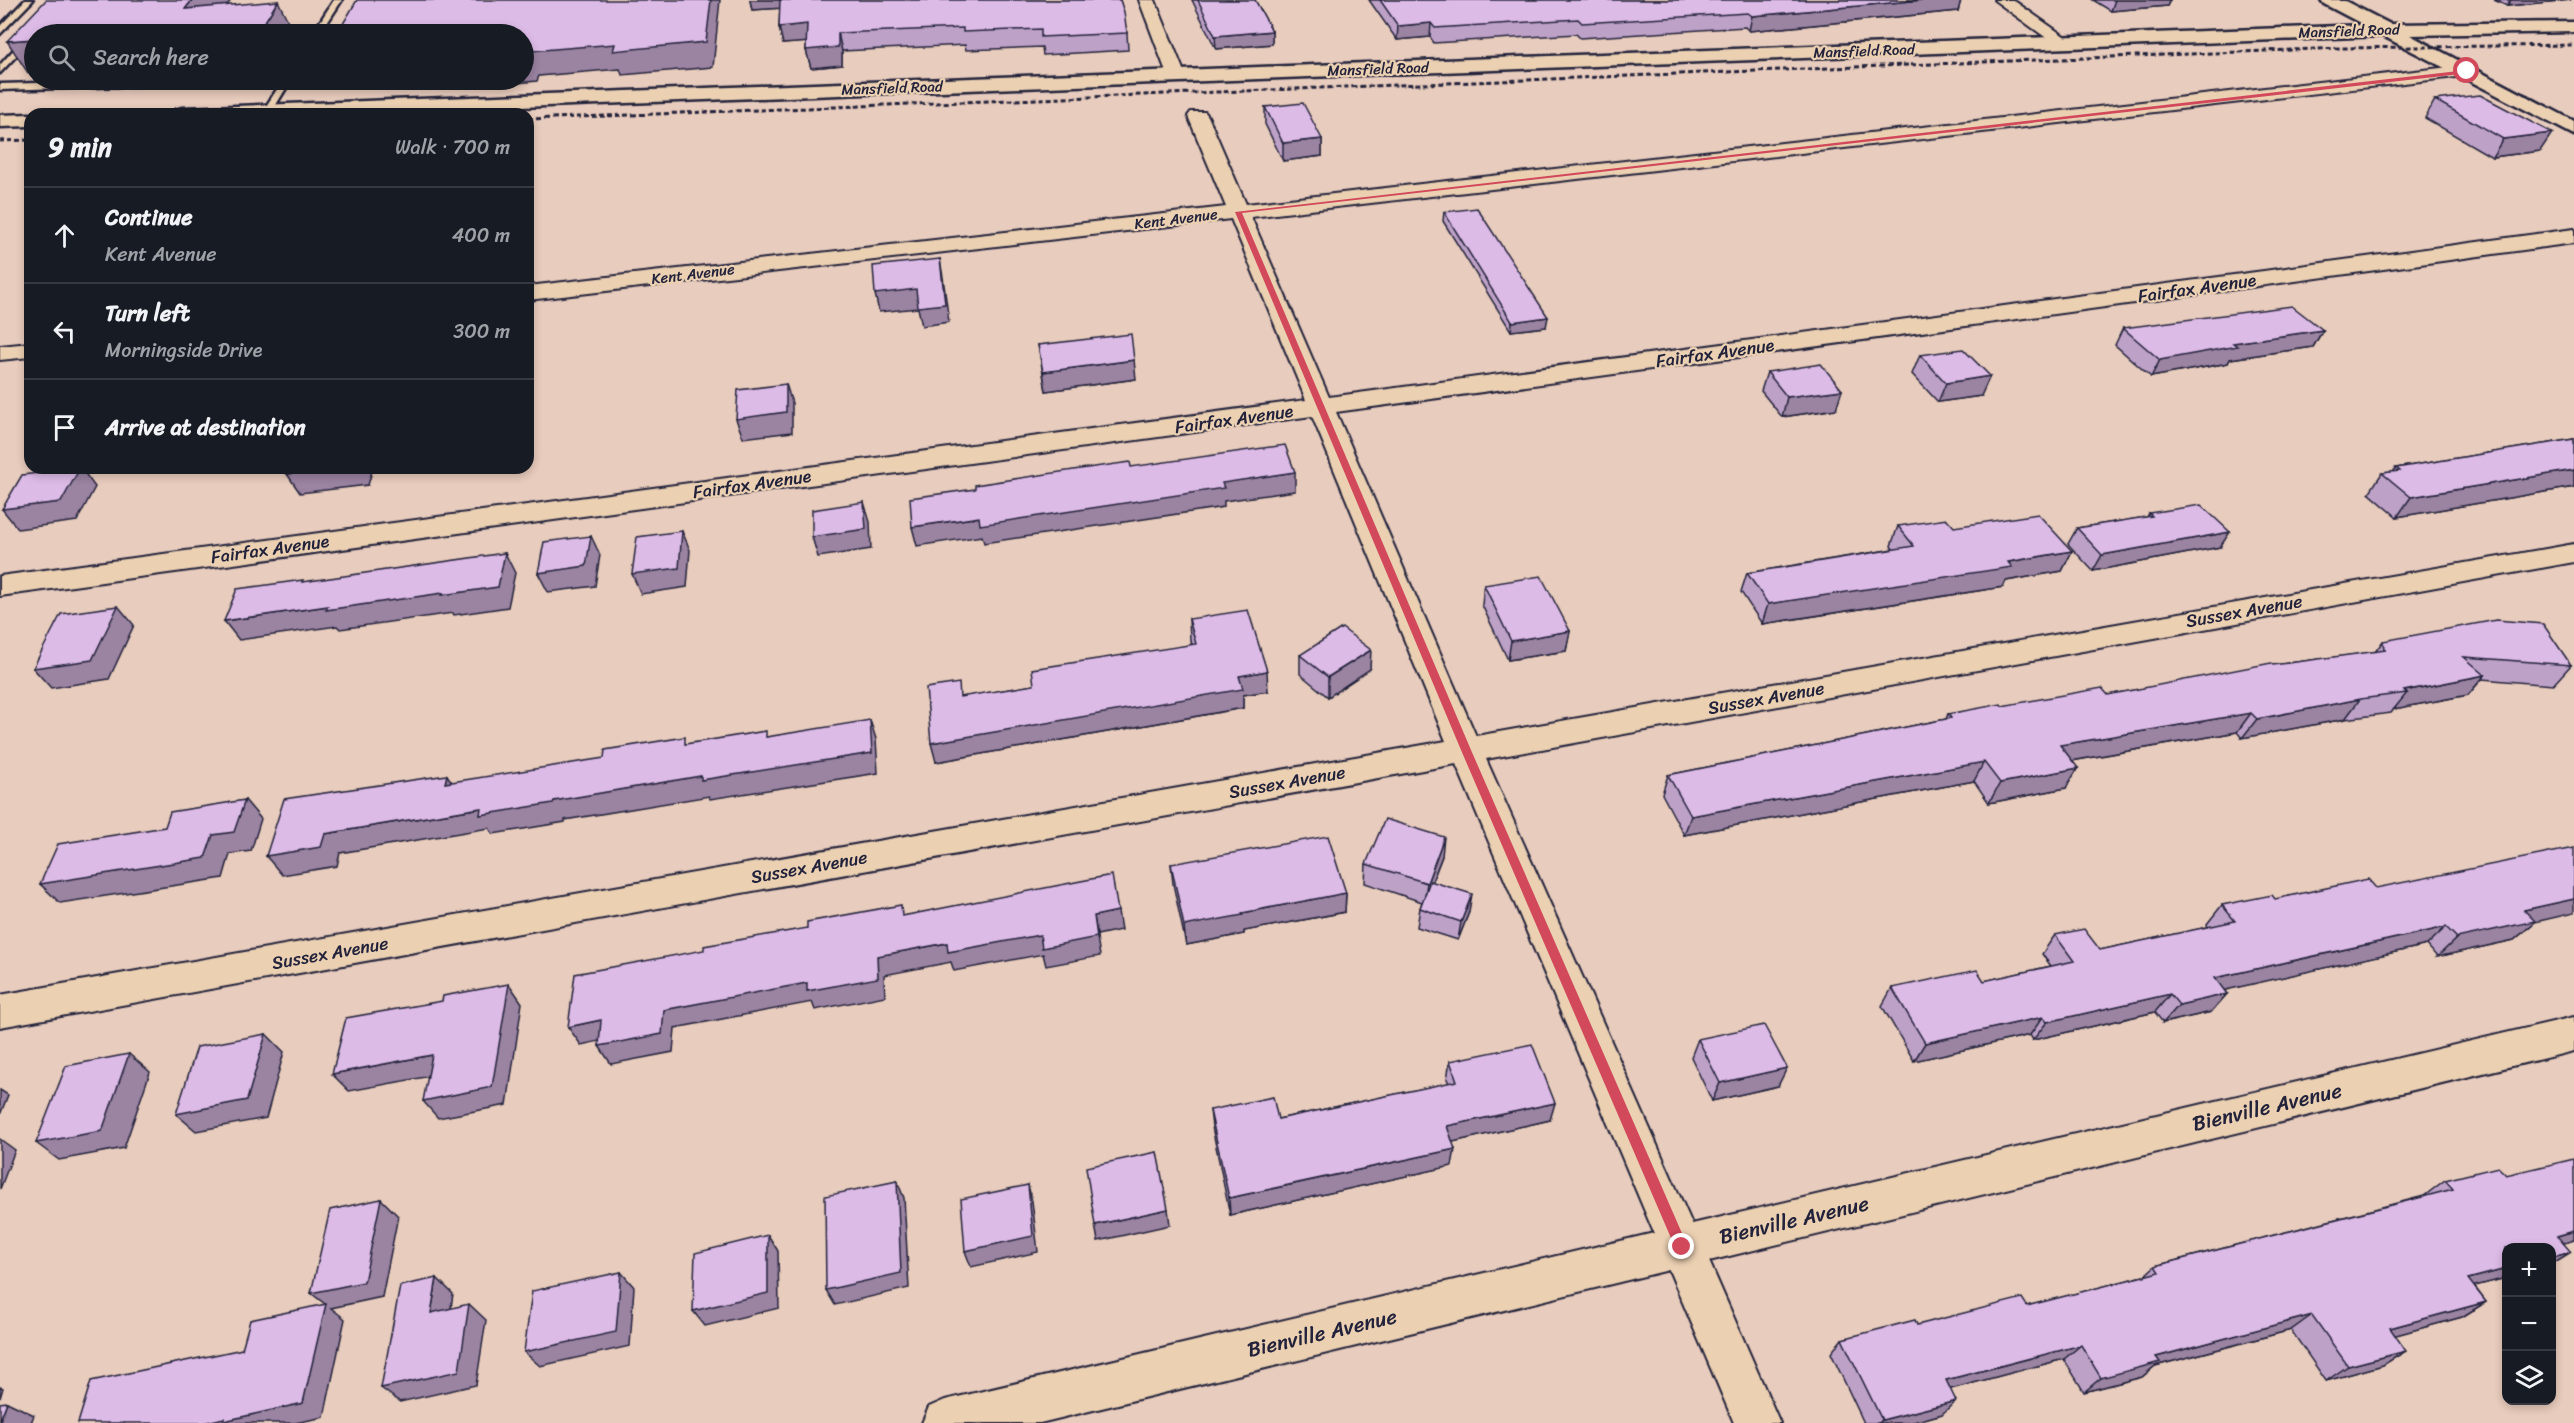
<!DOCTYPE html>
<meta charset="utf-8">
<style>
body{margin:0;font-family:Sriracha,sans-serif;background:#242831;color:#f1f3f6}
.controls{position:absolute;right:18px;bottom:18px;display:grid;overflow:hidden;border-radius:12px;box-shadow:0 3px 9px #0003}
.controls button{width:54px;height:54px;display:grid;place-items:center;padding:0;border:0;border-bottom:2px solid #363941;background:#171b24;color:#f1f3f6;font:30px sans-serif}
.stop{position:absolute;width:18px;height:18px;margin:-14px;border:4px solid #d1495b;border-radius:50%;background:#fff}
.stop.end{background:#d1495b;border-color:#fff;box-shadow:0 2px 6px #0008}
.list{margin:0;padding:0;list-style:none}
h2{display:flex;justify-content:space-between;align-items:center;height:78px;margin:0;padding:0 24px;font-size:26px}
h2 small{font-size:20px;font-weight:400;color:#9ea1a6}
.list li{display:grid;grid-template-columns:39px 1fr auto;gap:18px;align-items:center;box-sizing:border-box;height:96px;padding:0 24px;border-top:2px solid #363941}
.list b{display:block;font-size:22px;white-space:nowrap}
.list p{margin:0;font-size:20px;white-space:nowrap;color:#9ea1a6}
.list em{font-size:20px;font-style:normal;color:#9ea1a6}
.icon{flex:none;width:33px;height:33px;fill:none;stroke:currentColor;stroke-width:2;stroke-linecap:round;stroke-linejoin:round}
.map{position:relative;flex:none;width:2574px;height:1423px;overflow:hidden}
.search{position:absolute;background:#171b24;box-shadow:0 3px 9px #0003;left:24px;top:24px;width:510px;height:66px;display:flex;align-items:center;gap:15px;box-sizing:border-box;padding:0 21px;border-radius:33px;color:#9ea1a6;font-size:22px}
.panel{position:absolute;background:#171b24;box-shadow:0 3px 9px #0003;left:24px;top:108px;width:510px;height:366px;border-radius:18px}
.map>svg:first-child{display:block}
.lines{fill:none;stroke-linecap:round;stroke-linejoin:round}
.lane-casing{stroke:#22223b;stroke-width:5}
.street-casing{stroke:#22223b;stroke-width:4}
.secondary-casing{stroke:#22223b;stroke-width:5}
.lane{fill:#ebd0b2;fill-rule:evenodd}
.street{fill:#ebd0b2;fill-rule:evenodd}
.secondary{fill:#ebd0b2;fill-rule:evenodd}
.rail{stroke:#22223b;stroke-width:3;stroke-dasharray:5 3;stroke-linecap:butt}
.wall{fill:#bea1c7;stroke:#22223b;stroke-width:1.5}
.shaded-wall{fill:#9b83a2;stroke:#22223b;stroke-width:1.5}
.building{fill:#ddbbe7;stroke:#22223b;stroke-width:1.5}
.route{fill:#d1495b}
.labels{text-anchor:middle;stroke-width:4.5;stroke-linejoin:round;paint-order:stroke}
.far-street-label{font-size:15px;fill:#22223b;stroke:#ebd0b2}
.street-label{font-size:18px;fill:#22223b;stroke:#ebd0b2}
.near-street-label{font-size:21px;fill:#22223b;stroke:#ebd0b2}
</style>
<div class="map">
<svg width="2574" height="1423" viewBox="0 0 2574 1423">
<rect width="100%" height="100%" fill="#e8ccbd"/>
<filter id="ink" filterUnits="userSpaceOnUse"><feTurbulence type="fractalNoise" baseFrequency=".0167" numOctaves="2"/><feDisplacementMap in="SourceGraphic" scale="12" xChannelSelector="R" yChannelSelector="G"/><feConvolveMatrix kernelMatrix="1 2 1 2 8 2 1 2 1" color-interpolation-filters="sRGB"/></filter>
<g filter="url(#ink)">
<g class="lines">
<defs>
<g id="lane">
<polygon points="25,0 33,0 0,34 0,26"/>
<polygon points="334,0 342,0 320,34 312,34"/>
<polygon points="26,36 33,38 0,73 0,65"/>
<polygon points="152,80 224,80 220,83 0,90 0,84"/>
<polygon points="283,80 291,80 271,113 265,113 263,111"/>
</g>
<g id="street">
<polygon points="1139,0 1155,0 1186,77 1184,81 1170,81 1168,77"/>
<polygon points="1994,0 2013,0 2074,43 2071,47 2059,47"/>
<polygon points="2467,65 2473,67 2476,71 2473,75 1251,217 1329,397 2574,229 2574,243 1336,412 1476,736 2574,544 2574,562 1486,759 1692,1224 2574,1017 2574,1051 1709,1261 1780,1423 1734,1423 1669,1270 1040,1423 922,1423 929,1407 945,1400 1654,1233 1456,764 0,1027 0,995 1446,741 1312,416 0,596 0,576 1306,400 1231,219 528,300 528,286 1226,207 1188,116 1191,112 1205,112 1208,116 1246,204"/>
<polygon points="30,343 30,357 0,360 0,346"/>
</g>
<g id="secondary">
<polygon points="2321,0 2343,0 2390,24 2574,22 2574,32 2410,35 2574,121 2574,135 2383,36 340,114 172,114 175,110 182,108 2364,25 2324,4"/>
<polygon points="30,114 30,126 0,127 0,115"/>
</g>
</defs>
<!-- lane casing -->
<use href="#lane" class="lane-casing"/>
<!-- street casing -->
<use href="#street" class="street-casing"/>
<!-- secondary casing -->
<use href="#secondary" class="secondary-casing"/>
<!-- lane -->
<use href="#lane" class="lane"/>
<!-- street -->
<use href="#street" class="street"/>
<!-- secondary -->
<use href="#secondary" class="secondary"/>
<!-- rail -->
<g class="rail">
<polyline points="528,119 2342,48 2574,45"/>
<polyline points="0,141 30,140"/>
</g>
</g>
<!-- wall -->
<g class="wall">
<polygon points="750,0 1120,0 1127,33 1128,50 1043,55 1042,47 966,50 965,45 842,51 842,65 811,68 806,50 806,42 783,44 779,27 780,8 752,10"/>
<polygon points="1192,0 1255,0 1272,31 1272,44 1216,49"/>
<polygon points="1369,0 1961,0 1958,11 1749,31 1745,27 1580,38 1576,34 1434,43 1430,37 1397,40"/>
<polygon points="2093,0 2170,0 2167,6 2111,11"/>
<polygon points="2494,0 2571,0 2507,6"/>
<polygon points="2435,100 2540,151 2492,157 2425,118"/>
<polygon points="1265,107 1322,139 1322,156 1283,161 1265,124"/>
<polygon points="1444,212 1546,327 1511,331 1443,221"/>
<polygon points="2123,328 2323,330 2313,347 2230,359 2228,363 2151,377 2115,345"/>
<polygon points="1038,345 1136,379 1046,391"/>
<polygon points="1920,355 1981,396 1938,402 1912,374"/>
<polygon points="1767,372 1836,409 1782,417 1761,391"/>
<polygon points="2574,439 2574,487 2397,517 2369,493 2382,473 2393,472 2396,468"/>
<polygon points="2149,513 2220,547 2093,571 2068,544 2077,528 2147,517"/>
<polygon points="1898,526 1954,527 2072,551 2062,571 2006,581 2003,587 1762,624 1741,592 1747,573 1893,549 1891,546"/>
<polygon points="1484,585 1570,631 1566,651 1508,660 1482,605"/>
<polygon points="1189,619 1268,691 1243,695 1243,708 936,762 962,697 1034,685 1192,644 1190,639"/>
<polygon points="2383,641 2571,665 2553,685 2482,679 2468,695 2394,709 2391,713 2345,719 2242,738 2237,732 2072,761 2066,788 1989,803 1974,781 1684,835 1662,794 1668,775 1946,719 1948,714 2002,706 2108,695 2273,665 2375,652"/>
<polygon points="1300,655 1370,669 1328,697 1300,674"/>
<polygon points="1442,856 1432,882 1469,912 1458,940 1417,927 1420,908 1422,902 1365,883 1366,864"/>
<polygon points="1171,864 1346,893 1345,912 1244,931 1244,934 1186,945 1173,884"/>
<polygon points="2376,888 2535,922 2514,940 2437,957 2427,945 2224,990 2227,994 2211,1012 2163,1023 2155,1012 2033,1040 2030,1035 1914,1061 1882,1006 1892,988 1984,981 2051,966 2042,954 2055,935 2100,950 2208,927 2207,924 2222,905"/>
<polygon points="1698,1039 1778,1086 1712,1101 1691,1057"/>
<polygon points="1450,1061 1550,1120 1452,1142 1452,1166 1230,1215 1212,1127 1210,1110 1278,1119 1449,1083 1447,1079"/>
<polygon points="2506,1175 2574,1240 2564,1243 2506,1248 2506,1278 2474,1286 2486,1302 2462,1317 2395,1335 2383,1365 2326,1381 2291,1330 2155,1366 2142,1377 2084,1392 2064,1359 1950,1389 1942,1414 1910,1423 1864,1423 1831,1353 1842,1339 2027,1306 2144,1276 2155,1266 2424,1196 2445,1180"/>
</g>
<!-- shaded-wall -->
<g class="shaded-wall">
<polygon points="192,0 231,0 207,34 185,9"/>
<polygon points="711,0 720,0 713,67 622,75 620,69 539,76 537,81 497,85 495,80 524,80 524,57 530,51"/>
<polygon points="750,0 783,0 785,8 752,10"/>
<polygon points="1922,0 1961,0 1958,11 1749,31 1752,16"/>
<polygon points="2115,0 2170,0 2167,6 2111,11"/>
<polygon points="2511,0 2571,0 2507,6"/>
<polygon points="278,1 294,33 293,34 257,34"/>
<polygon points="1431,23 1430,37 1397,40 1398,26"/>
<polygon points="807,24 811,42 783,44 779,27"/>
<polygon points="131,31 133,34 85,34"/>
<polygon points="1272,31 1272,44 1216,49 1215,36"/>
<polygon points="838,33 842,51 842,65 811,68 806,50"/>
<polygon points="34,39 34,72 28,73 7,41"/>
<polygon points="334,80 375,80 335,83"/>
<polygon points="2552,133 2540,151 2492,157 2503,139"/>
<polygon points="1322,139 1322,156 1283,161 1283,143"/>
<polygon points="940,259 943,277 949,322 922,326 918,308 879,312 875,294"/>
<polygon points="1548,317 1546,327 1511,331 1512,322"/>
<polygon points="2323,330 2313,347 2230,359 2228,363 2151,377 2160,360 2233,343"/>
<polygon points="1134,360 1136,379 1046,391 1043,372"/>
<polygon points="1990,376 1981,396 1938,402 1946,383"/>
<polygon points="786,384 792,403 792,432 743,438 736,419"/>
<polygon points="1842,390 1836,409 1782,417 1787,397"/>
<polygon points="81,468 95,487 77,521 18,529 2,509"/>
<polygon points="335,468 373,468 368,485 300,493 287,474"/>
<polygon points="2574,470 2574,487 2397,517 2411,497"/>
<polygon points="1295,472 1295,491 1224,501 1224,507 984,543 982,536 917,546 912,527"/>
<polygon points="864,502 870,522 871,549 818,557 812,537"/>
<polygon points="682,531 690,550 687,587 641,594 632,574"/>
<polygon points="2230,532 2220,547 2093,571 2102,555"/>
<polygon points="591,536 600,555 595,586 548,592 538,573"/>
<polygon points="2072,551 2062,571 2006,581 2003,587 1762,624 1768,604"/>
<polygon points="505,553 515,573 508,607 454,615 453,613 340,629 337,626 239,640 224,621 328,606"/>
<polygon points="118,606 134,625 109,679 51,688 33,668"/>
<polygon points="1570,631 1566,651 1508,660 1511,641"/>
<polygon points="1371,650 1370,669 1328,697 1328,677"/>
<polygon points="1267,671 1268,691 1243,695 1243,708 936,762 931,743 1239,676"/>
<polygon points="2485,675 2468,695 2394,709 2407,693 2404,691"/>
<polygon points="2360,699 2345,719 2242,738 2257,719"/>
<polygon points="2251,713 2237,732 2048,765 2060,745"/>
<polygon points="870,720 876,739 878,773 710,799 709,796 565,820 565,822 493,834 489,828 340,853 337,866 282,875 266,856 325,834 481,808 554,801"/>
<polygon points="1984,762 1974,781 1684,835 1691,816"/>
<polygon points="2078,768 2066,788 1989,803 2000,783"/>
<polygon points="447,775 460,794 445,783"/>
<polygon points="245,800 261,819 251,851 230,854 223,878 60,903 40,884 213,835"/>
<polygon points="1444,837 1442,856 1424,902 1427,883"/>
<polygon points="1346,893 1345,912 1244,931 1244,934 1186,945 1184,926 1242,913"/>
<polygon points="1472,894 1469,912 1458,940 1461,922"/>
<polygon points="2574,899 2574,913 2535,922 2514,940 2437,957 2457,938 2524,910"/>
<polygon points="1118,911 1121,930 1097,935 1094,916"/>
<polygon points="2446,927 2427,945 2199,996 2215,978"/>
<polygon points="1040,935 1097,937 1100,956 1046,966 1043,954 954,971 951,962 884,975 885,996 815,1010 812,1002 675,1028 673,1052 611,1064 599,1046 664,1010 877,956 947,943"/>
<polygon points="509,984 522,1003 507,1105 438,1118 423,1101"/>
<polygon points="2170,994 2155,1012 2033,1040 2047,1022"/>
<polygon points="2227,994 2211,1012 2163,1023 2179,1005"/>
<polygon points="2043,1017 2030,1035 1914,1061 1925,1043"/>
<polygon points="601,1020 613,1038 581,1045 568,1027"/>
<polygon points="266,1034 284,1052 266,1118 196,1131 176,1114"/>
<polygon points="129,1054 150,1072 124,1148 59,1160 36,1143"/>
<polygon points="432,1055 447,1073 349,1091 332,1074"/>
<polygon points="1787,1068 1778,1086 1712,1101 1720,1083"/>
<polygon points="0,1090 8,1095 0,1115"/>
<polygon points="1555,1103 1550,1120 1444,1144 1447,1126"/>
<polygon points="0,1139 15,1150 0,1189"/>
<polygon points="1455,1149 1452,1166 1230,1215 1229,1198"/>
<polygon points="897,1181 904,1198 909,1288 835,1305 826,1290"/>
<polygon points="1028,1185 1032,1201 1038,1252 971,1267 965,1251"/>
<polygon points="381,1199 398,1216 382,1297 331,1308 345,1319 324,1417 295,1423 203,1423 325,1304 311,1293"/>
<polygon points="1168,1209 1170,1225 1098,1241 1095,1225"/>
<polygon points="2574,1231 2574,1240 2548,1248 2557,1236"/>
<polygon points="768,1235 778,1251 779,1308 705,1326 693,1311"/>
<polygon points="2571,1252 2552,1264 2552,1257"/>
<polygon points="2506,1269 2506,1278 2445,1294 2468,1279"/>
<polygon points="621,1272 634,1287 630,1346 540,1366 524,1352"/>
<polygon points="437,1278 453,1294 448,1328 431,1313"/>
<polygon points="2486,1302 2462,1317 2367,1343 2390,1328"/>
<polygon points="469,1304 486,1320 476,1385 400,1402 381,1388"/>
<polygon points="2312,1315 2291,1330 2155,1366 2142,1377 2084,1392 2101,1378 2156,1357"/>
<polygon points="2081,1345 2064,1359 1932,1394 1946,1380"/>
<polygon points="2406,1351 2383,1365 2326,1381 2348,1366"/>
<polygon points="0,1387 3,1388 0,1398"/>
<polygon points="1956,1401 1942,1414 1910,1423 1879,1423 1882,1420"/>
<polygon points="7,1402 34,1415 31,1423 0,1423 0,1420"/>
</g>
<!-- building -->
<g class="building">
<polygon points="46,0 192,0 185,9 278,1 257,34 128,34 131,31 85,34 34,34 34,39 7,41"/>
<polygon points="357,0 711,0 706,42 613,51 615,44 530,51 528,57 524,57 524,34 337,34"/>
<polygon points="780,0 1120,0 1124,12 1127,33 1041,37 1041,29 963,32 963,28 838,33 838,47 806,50 807,24 779,27"/>
<polygon points="1198,0 1255,0 1272,31 1215,36"/>
<polygon points="1380,0 1922,0 1752,16 1748,13 1582,23 1578,19 1435,28 1431,23 1398,26"/>
<polygon points="2480,95 2552,133 2503,139 2435,100"/>
<polygon points="1303,103 1322,139 1283,143 1265,107"/>
<polygon points="1477,208 1548,317 1512,322 1444,212"/>
<polygon points="940,259 945,304 918,307 916,289 875,294 873,266"/>
<polygon points="2292,306 2323,330 2233,343 2237,346 2160,360 2123,328"/>
<polygon points="1131,334 1134,360 1043,372 1038,345"/>
<polygon points="1963,349 1990,376 1946,383 1920,355"/>
<polygon points="1821,364 1842,390 1787,397 1767,372"/>
<polygon points="786,384 786,412 736,419 738,390"/>
<polygon points="2574,439 2574,470 2411,497 2382,473 2400,471 2396,468"/>
<polygon points="1285,445 1295,472 1222,483 1224,488 980,525 979,517 912,527 910,498 975,489 975,485 1080,469 1130,462 1131,467"/>
<polygon points="80,468 61,502 2,509 22,475"/>
<polygon points="290,468 335,468 287,474"/>
<polygon points="864,502 866,529 812,537 812,510"/>
<polygon points="2201,505 2230,532 2102,555 2077,528 2152,516 2149,513"/>
<polygon points="2038,514 2072,551 2008,562 2012,567 1768,604 1747,573 1914,546 1898,526 1947,519 1954,527"/>
<polygon points="682,531 679,568 632,574 637,537"/>
<polygon points="591,536 586,566 538,573 544,542"/>
<polygon points="505,553 498,587 442,595 443,593 326,610 328,606 224,621 237,589 303,580 302,582"/>
<polygon points="1541,576 1570,631 1511,641 1484,585"/>
<polygon points="118,606 92,660 33,668 61,614"/>
<polygon points="1248,610 1267,671 1239,676 1243,689 931,743 926,688 959,683 960,697 1034,685 1032,669 1196,644 1189,619"/>
<polygon points="2496,620 2543,624 2571,665 2464,657 2485,675 2404,691 2407,693 2360,699 2257,719 2251,713 2060,745 2078,768 2000,783 1984,762 1691,816 1668,775 1951,718 1948,714 2001,704 2002,706 2102,688 2108,695 2271,663 2273,665 2386,650 2384,650 2383,641"/>
<polygon points="1342,628 1371,650 1328,677 1300,655"/>
<polygon points="870,720 872,753 701,780 701,776 554,801 553,803 480,815 481,808 325,834 321,847 266,856 284,799 447,775 445,783 604,758 605,750 685,737 685,744 766,731 766,737"/>
<polygon points="245,800 234,832 213,835 205,858 40,884 58,844 165,827 170,812"/>
<polygon points="1385,819 1444,837 1427,883 1366,864"/>
<polygon points="1328,836 1346,893 1242,913 1243,915 1184,926 1171,864"/>
<polygon points="2574,848 2574,899 2524,910 2535,921 2457,938 2446,927 2215,978 2227,994 2179,1005 2170,994 2047,1022 2043,1017 1925,1043 1892,988 1977,970 1984,981 2074,961 2055,935 2084,929 2100,950 2235,921 2222,905 2272,895 2275,899 2368,879 2376,888"/>
<polygon points="1112,875 1118,911 1094,916 1097,937 1042,948 1040,935 948,952 947,943 877,956 878,978 807,991 807,983 664,1010 662,1034 599,1046 601,1020 568,1027 575,974 704,950 704,946 807,928 807,922 901,905 902,916"/>
<polygon points="1430,881 1472,894 1461,922 1420,908"/>
<polygon points="509,984 492,1087 423,1101 432,1055 332,1074 346,1018 442,1001 443,996"/>
<polygon points="1764,1025 1787,1068 1720,1083 1698,1039"/>
<polygon points="266,1034 247,1100 176,1114 197,1047"/>
<polygon points="1532,1044 1555,1103 1447,1126 1455,1149 1229,1198 1210,1110 1273,1097 1278,1119 1457,1081 1450,1061"/>
<polygon points="129,1054 102,1131 36,1143 66,1066"/>
<polygon points="1157,1152 1168,1209 1095,1225 1086,1167"/>
<polygon points="2574,1159 2574,1231 2557,1236 2571,1252 2552,1257 2552,1248 2506,1248 2506,1269 2468,1279 2486,1302 2390,1328 2406,1351 2348,1366 2312,1315 2156,1357 2160,1362 2101,1378 2081,1345 1946,1380 1956,1401 1882,1420 1842,1339 1915,1320 1917,1325 2022,1298 2027,1306 2159,1272 2155,1266 2453,1189 2445,1180 2498,1167 2506,1175"/>
<polygon points="897,1181 901,1273 826,1290 825,1196"/>
<polygon points="1028,1185 1033,1236 965,1251 961,1199"/>
<polygon points="381,1199 364,1282 311,1293 330,1210"/>
<polygon points="768,1235 768,1293 693,1311 695,1253"/>
<polygon points="621,1272 616,1332 524,1352 532,1291"/>
<polygon points="437,1278 431,1313 469,1304 459,1371 381,1388 400,1286"/>
<polygon points="326,1304 303,1403 224,1421 224,1418 203,1423 78,1423 91,1381 242,1349 250,1320"/>
<polygon points="7,1402 0,1420 0,1403"/>
</g>
</g>
<!-- route -->
<polygon class="route" points="2467,70 2469,73 1242,213 1471,750 1688,1247 1686,1252 1682,1254 1677,1252 1461,750 1235,212"/>
<g class="labels">
<!-- far-street labels -->
<g class="far-street-label">
<text transform="translate(2349 31) rotate(-2)" y="5">Mansfield Road</text>
<text transform="translate(1864 51) rotate(-2)" y="5">Mansfield Road</text>
<text transform="translate(1378 69) rotate(-2)" y="5">Mansfield Road</text>
<text transform="translate(892 88) rotate(-2)" y="5">Mansfield Road</text>
<text transform="translate(1176 219) rotate(-7)" y="5">Kent Avenue</text>
<text transform="translate(693 274) rotate(-7)" y="5">Kent Avenue</text>
</g>
<!-- street labels -->
<g class="street-label">
<text transform="translate(2197 288) rotate(-8)" y="6">Fairfax Avenue</text>
<text transform="translate(1715 353) rotate(-8)" y="6">Fairfax Avenue</text>
<text transform="translate(1234 419) rotate(-8)" y="6">Fairfax Avenue</text>
<text transform="translate(752 484) rotate(-8)" y="6">Fairfax Avenue</text>
<text transform="translate(270 549) rotate(-8)" y="6">Fairfax Avenue</text>
<text transform="translate(2244 611) rotate(-10)" y="6">Sussex Avenue</text>
<text transform="translate(1766 698) rotate(-10)" y="6">Sussex Avenue</text>
<text transform="translate(1287 782) rotate(-10)" y="6">Sussex Avenue</text>
<text transform="translate(809 867) rotate(-10)" y="6">Sussex Avenue</text>
<text transform="translate(330 953) rotate(-10)" y="6">Sussex Avenue</text>
</g>
<!-- near-street labels -->
<g class="near-street-label">
<text transform="translate(2267 1107) rotate(-13)" y="7">Bienville Avenue</text>
<text transform="translate(1794 1220) rotate(-13)" y="7">Bienville Avenue</text>
<text transform="translate(1322 1333) rotate(-13)" y="7">Bienville Avenue</text>
</g>
</g>
</svg>
<div class="controls">
<button>+</button>
<button>−</button>
<button><svg class="icon" aria-label="layers" viewBox="0 0 24 24"><path d="M12 4l9 5-9 5-9-5zM3 14l9 5 9-5"/></svg></button>
</div>
<div class="stop" style="left:2467px;top:71px"></div>
<div class="stop end" style="left:1682px;top:1247px"></div>
<div class="search"><svg class="icon" aria-label="search" viewBox="0 0 24 24"><circle cx="10" cy="10" r="6"/><path d="M15 15l6 6"/></svg>Search here</div>
<section class="panel">
<h2>9 min<small>Walk · 700 m</small></h2>
<ul class="list">
<li><svg class="icon" aria-label="ahead" viewBox="0 0 24 24"><path d="M12 20V5M6 11l6-6 6 6"/></svg><div><b>Continue</b><p>Kent Avenue</p></div><em>400 m</em></li>
<li><svg class="icon" aria-label="left" viewBox="0 0 24 24"><path d="M17 20v-9H6M10 6l-5 5 5 5"/></svg><div><b>Turn left</b><p>Morningside Drive</p></div><em>300 m</em></li>
<li><svg class="icon" aria-label="arrive" viewBox="0 0 24 24"><path d="M6 21V4h12l-3 4 3 4H6"/></svg><div><b>Arrive at destination</b></div></li>
</ul>
</section>
</div>
